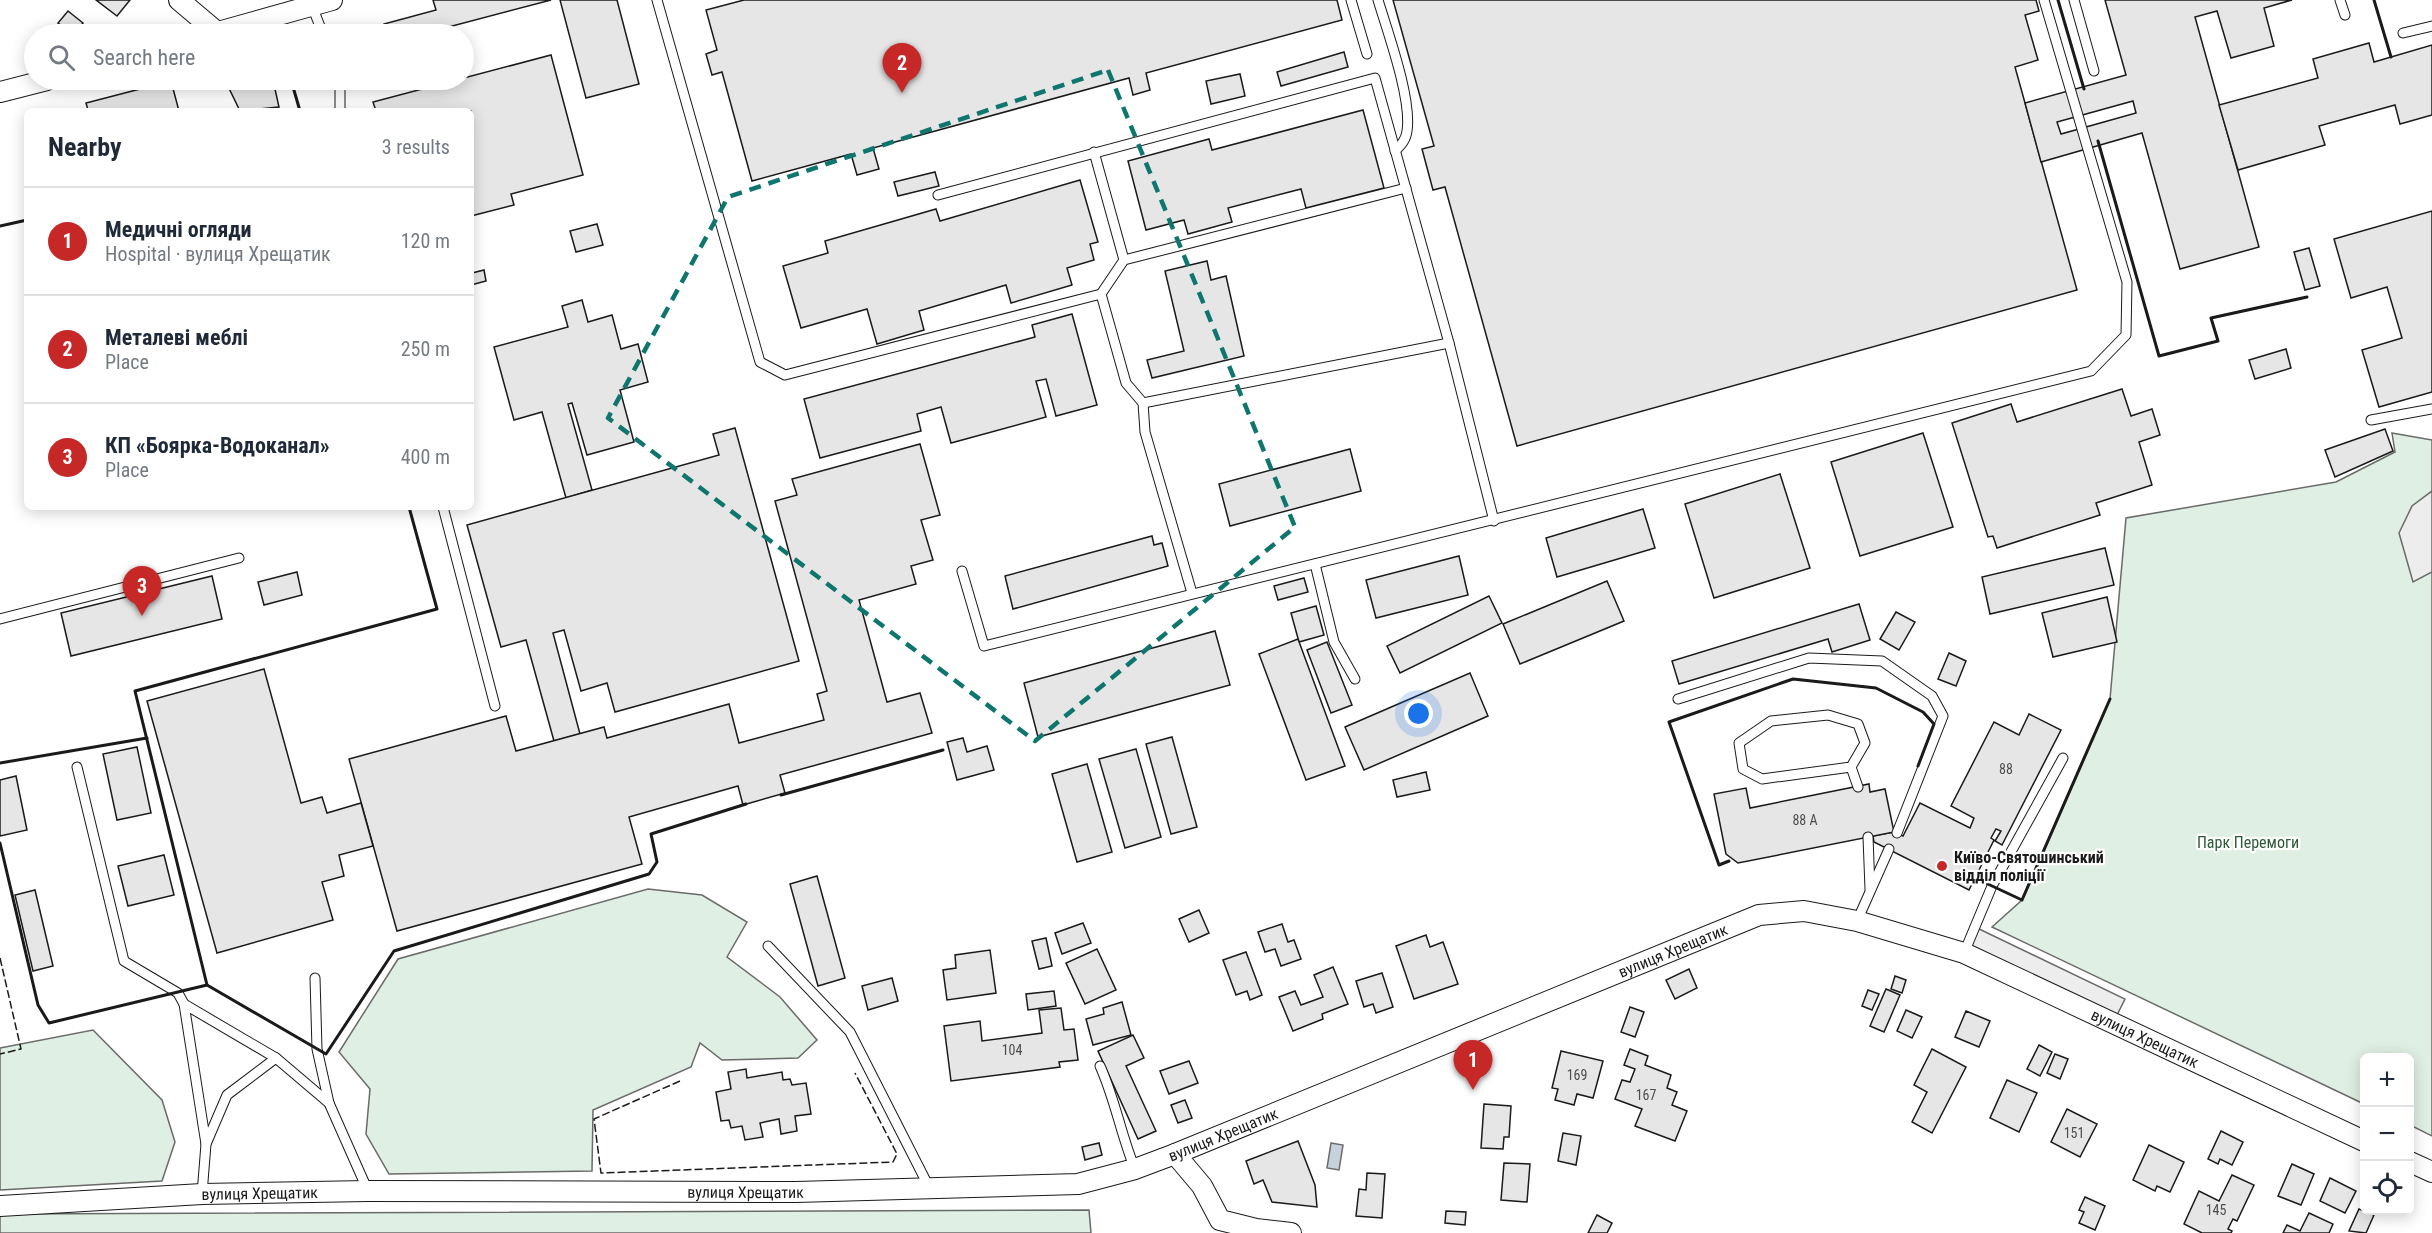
<!DOCTYPE html>
<meta charset="utf-8">
<style>
body{margin:0;font-family:"Roboto Condensed",sans-serif;background:#f6f6f7;color:#1f2937}
.controls{position:absolute;right:18px;bottom:18px;display:grid;overflow:hidden;border-radius:9px;box-shadow:0 3px 15px #0003}
.controls button{width:54px;height:54px;display:grid;place-items:center;padding:0;border:0;border-bottom:2px solid #e0e1e3;background:#fff;color:#1f2937;font:30px sans-serif}
.you{position:absolute;left:1419px;top:714px;width:21px;height:21px;margin:-15px;border:4px solid #fff;border-radius:50%;background:#1a73e8;box-shadow:0 0 0 9px #1a73e833}
.badge{display:grid;place-items:center;width:39px;height:39px;border-radius:50%;background:#c62828;color:#fff;font-size:20px;font-weight:700}
.pin{position:absolute;translate:-50% -50px;filter:drop-shadow(0 2px 3px #0008)}
.pin::after{content:'';position:absolute;top:32px;width:21px;height:18px;background:inherit;clip-path:polygon(0 0,100% 0,50% 100%)}
.list{margin:0;padding:0;list-style:none}
h2{display:flex;justify-content:space-between;align-items:center;height:78px;margin:0;padding:0 24px;font-size:26px}
h2 small{font-size:20px;font-weight:400;color:#747a83}
.list li{display:grid;grid-template-columns:39px 1fr auto;gap:18px;align-items:center;box-sizing:border-box;height:108px;padding:0 24px;border-top:2px solid #e0e1e3}
.list b{display:block;font-size:22px;white-space:nowrap}
.list p{margin:0;font-size:20px;white-space:nowrap;color:#747a83}
.list em{font-size:20px;font-style:normal;color:#747a83}
.icon{flex:none;width:33px;height:33px;fill:none;stroke:currentColor;stroke-width:2;stroke-linecap:round;stroke-linejoin:round}
.map{position:relative;flex:none;width:2432px;height:1233px;overflow:hidden}
.search{position:absolute;background:#fff;box-shadow:0 3px 15px #0003;left:24px;top:24px;width:450px;height:66px;display:flex;align-items:center;gap:15px;box-sizing:border-box;padding:0 21px;border-radius:33px;color:#747a83;font-size:22px}
.panel{position:absolute;background:#fff;box-shadow:0 3px 15px #0003;left:24px;top:108px;width:450px;height:402px;border-radius:9px}
.map>svg:first-child{display:block}
.green{fill:#e0efe3;stroke:#6a6a6a;stroke-width:1.5}
.parking{fill:#ededed;stroke:#6a6a6a;stroke-width:1.5}
.water{fill:#c6d2dc;stroke:#6a6a6a;stroke-width:1.5}
.building{fill:#e6e6e6;stroke:#1a1a1a;stroke-width:1.5;fill-rule:evenodd}
.lines{fill:none;stroke-linecap:round;stroke-linejoin:round}
.lane-casing{stroke:#1a1a1a;stroke-width:11}
.street-casing{stroke:#1a1a1a;stroke-width:22}
.lane{stroke:#fff;stroke-width:9}
.street{stroke:#fff;stroke-width:20}
.fence{stroke:#1a1a1a;stroke-width:1.5;stroke-dasharray:8 3;stroke-linecap:butt}
.wall{stroke:#1a1a1a;stroke-width:3}
.marked{fill:none;stroke:#0f766e;stroke-width:4.5;stroke-dasharray:12 8;stroke-linejoin:round}
.poi-dot{fill:#c62828;stroke:#fff;stroke-width:2}
.labels{text-anchor:middle;stroke-width:4.5;stroke-linejoin:round;paint-order:stroke}
.number-label{font-size:14px;fill:#4d4d4d}
.park-label{font-size:16px;fill:#2b5a34;stroke:#fff}
.poi-label{font-size:16px;font-weight:bold;fill:#1a1a1a;stroke:#fff;text-anchor:start}
.street-label{font-size:16px;fill:#1a1a1a;stroke:#fff}
</style>
<div class="map">
<svg width="2432" height="1233" viewBox="0 0 2432 1233">
<rect width="100%" height="100%" fill="#fff"/>
<!-- green -->
<g class="green">
<polygon points="2392,433 2432,440 2432,1136 2410,1125 2410,1058 2364,1058 2364,1104 1992,927 2022,900 2110,699 2126,518 2336,482 2395,452"/>
<polygon points="648,889 702,895 747,922 727,957 780,997 817,1040 798,1058 722,1060 700,1043 691,1067 593,1110 592,1171 389,1174 366,1134 370,1089 339,1052 398,959"/>
<polygon points="93,1030 162,1100 175,1142 162,1181 0,1190 0,1048"/>
<polygon points="1089,1210 1091,1233 0,1233 0,1214"/>
</g>
<!-- parking -->
<g class="parking">
<polygon points="2432,491 2432,572 2413,582 2399,533 2412,506"/>
<polygon points="1975,927 2125,999 2116,1017 1966,946"/>
</g>
<!-- water -->
<polygon class="water" points="1331,1143 1343,1145 1339,1170 1327,1168"/>
<!-- building -->
<g class="building">
<polygon points="96,0 130,0 117,16"/>
<polygon points="433,0 551,0 422,34 387,34 384,24 436,10"/>
<polygon points="560,0 617,0 639,84 586,98"/>
<polygon points="744,0 1337,0 1342,20 1146,73 1150,90 1133,95 1129,78 873,148 879,169 857,175 851,154 752,181 722,72 712,75 706,54 717,50 706,10"/>
<polygon points="1393,0 2036,0 2039,11 2025,15 2038,60 2015,67 2077,290 1517,446 1445,187 1433,190 1422,149 1434,146"/>
<path d="M2105,0H2292L2264,8L2274,46L2231,58L2217,11L2195,17L2259,247L2180,269L2142,133L2041,162L2025,103L2126,75ZM2133,101L2136,113L2061,134L2057,122Z"/>
<polygon points="68,11 83,23 73,34 58,23"/>
<polygon points="2369,43 2374,62 2432,45 2432,115 2400,124 2395,105 2319,126 2325,145 2238,170 2219,105 2318,78 2313,59"/>
<polygon points="1344,52 1348,67 1281,86 1277,72"/>
<polygon points="551,55 583,175 511,194 514,205 471,216 471,111 376,111 373,102"/>
<polygon points="1240,74 1245,96 1211,104 1206,81"/>
<polygon points="225,80 273,80 279,107 240,111"/>
<polygon points="171,81 179,111 84,111 88,110 86,103"/>
<polygon points="1363,110 1384,188 1306,208 1301,189 1228,208 1232,222 1188,234 1184,220 1146,230 1128,161 1209,139 1212,150"/>
<polygon points="935,172 939,186 898,196 894,182"/>
<polygon points="1080,180 1098,242 1090,244 1094,260 1067,268 1072,285 1011,303 1006,285 919,311 924,330 877,344 867,309 801,328 783,266 828,253 825,241 936,209 940,221"/>
<polygon points="2432,211 2432,392 2379,407 2362,350 2402,338 2387,287 2351,298 2334,239"/>
<polygon points="597,224 603,245 576,252 570,231"/>
<polygon points="2309,248 2320,286 2305,290 2294,252"/>
<polygon points="1207,261 1211,280 1226,276 1244,356 1152,378 1147,360 1184,351 1165,271"/>
<polygon points="471,269 472,273 484,270 486,281 471,285"/>
<polygon points="582,300 588,322 612,315 621,349 638,344 648,382 620,390 634,442 587,455 572,403 568,404 592,490 566,498 542,412 514,420 494,347 568,327 562,306"/>
<polygon points="1072,314 1097,405 1056,416 1046,379 1036,381 1046,417 951,443 941,407 917,414 921,431 820,458 804,399 1035,337 1032,325"/>
<polygon points="2286,349 2291,368 2255,379 2249,360"/>
<polygon points="2122,389 2131,416 2152,409 2160,435 2139,442 2152,485 2096,503 2100,515 1997,548 1993,536 1988,537 1952,423 2011,404 2017,422"/>
<polygon points="735,428 799,661 615,712 607,683 581,691 564,630 553,633 580,734 554,741 526,640 501,647 467,525 719,455 713,434"/>
<polygon points="2385,429 2393,451 2335,477 2325,450"/>
<polygon points="1923,433 1953,527 1860,556 1831,462"/>
<polygon points="920,444 940,515 921,520 933,560 911,566 916,584 859,600 887,702 920,693 932,733 780,775 785,793 743,805 738,786 629,817 642,864 397,931 349,759 506,716 516,751 604,727 607,738 729,704 739,743 824,720 817,694 827,691 775,501 797,495 792,479"/>
<polygon points="1350,449 1361,491 1230,526 1219,484"/>
<polygon points="1780,474 1810,568 1714,598 1685,504"/>
<polygon points="1643,509 1655,548 1557,577 1546,538"/>
<polygon points="1152,536 1154,545 1162,543 1168,566 1013,609 1005,576"/>
<polygon points="2105,548 2114,585 1990,614 1982,577"/>
<polygon points="1459,556 1468,595 1376,618 1366,580"/>
<polygon points="297,572 302,595 264,605 258,582"/>
<polygon points="212,576 222,619 71,656 61,613"/>
<polygon points="1304,578 1308,592 1278,600 1274,586"/>
<polygon points="1607,581 1624,621 1520,664 1503,624"/>
<polygon points="1489,596 1502,623 1400,673 1387,646"/>
<polygon points="2107,597 2117,642 2053,657 2042,613"/>
<polygon points="1859,604 1870,640 1832,652 1828,639 1679,684 1672,661"/>
<polygon points="1316,606 1324,635 1299,642 1291,613"/>
<polygon points="1896,612 1915,622 1899,650 1880,639"/>
<polygon points="1215,631 1230,685 1038,737 1024,683"/>
<polygon points="1298,639 1345,766 1306,780 1259,654"/>
<polygon points="1327,642 1352,705 1331,713 1307,650"/>
<polygon points="1949,653 1966,661 1956,686 1938,679"/>
<polygon points="264,669 301,803 322,797 327,813 361,803 373,846 339,855 344,876 322,882 333,920 217,953 147,701"/>
<polygon points="1470,673 1488,716 1364,770 1345,727"/>
<polygon points="2029,714 2061,730 2002,845 1995,841 2001,831 1996,829 1991,838 1994,840 1969,890 1874,842 1873,836 1894,832 1903,836 1920,803 1970,828 1974,818 1951,806 1994,722 2019,735"/>
<polygon points="1172,737 1197,827 1171,834 1146,744"/>
<polygon points="963,738 967,752 987,746 994,770 957,780 947,742"/>
<polygon points="137,747 151,813 117,820 103,754"/>
<polygon points="1136,749 1161,837 1125,848 1099,759"/>
<polygon points="1087,764 1112,852 1077,862 1052,774"/>
<polygon points="1426,772 1430,790 1397,797 1393,780"/>
<polygon points="16,776 27,830 0,836 0,780"/>
<polygon points="1869,784 1870,792 1885,789 1894,832 1738,863 1726,854 1714,794 1746,788 1750,808"/>
<polygon points="164,855 174,895 128,906 118,866"/>
<polygon points="817,876 845,978 818,986 790,884"/>
<polygon points="35,890 53,966 33,971 15,895"/>
<polygon points="1199,910 1209,933 1189,942 1179,919"/>
<polygon points="1083,923 1091,943 1062,954 1055,933"/>
<polygon points="1282,924 1288,942 1294,940 1301,959 1281,966 1275,949 1265,952 1258,932"/>
<polygon points="1426,935 1430,947 1443,942 1458,984 1414,999 1396,946"/>
<polygon points="1046,938 1052,966 1039,969 1032,941"/>
<polygon points="1097,949 1116,990 1085,1004 1066,963"/>
<polygon points="990,950 996,993 947,1000 943,970 956,968 955,955"/>
<polygon points="1246,952 1262,995 1250,1000 1247,991 1236,995 1223,960"/>
<polygon points="1333,967 1348,1004 1322,1014 1323,1019 1293,1031 1279,997 1295,991 1301,1005 1323,997 1314,975"/>
<polygon points="1689,969 1697,988 1675,999 1666,980"/>
<polygon points="1382,973 1393,1007 1376,1013 1373,1004 1364,1007 1356,981"/>
<polygon points="1895,976 1906,980 1902,993 1891,989"/>
<polygon points="892,978 898,1001 868,1010 862,986"/>
<polygon points="1886,989 1900,995 1884,1032 1870,1026"/>
<polygon points="1868,990 1879,994 1872,1010 1862,1006"/>
<polygon points="1054,991 1056,1006 1028,1010 1026,994"/>
<polygon points="1122,1002 1131,1035 1093,1045 1086,1019 1104,1014 1103,1008"/>
<polygon points="1630,1007 1644,1012 1635,1037 1621,1032"/>
<polygon points="1061,1008 1064,1030 1074,1029 1078,1060 1059,1062 1060,1067 951,1081 944,1026 980,1021 982,1041 1042,1033 1039,1010"/>
<polygon points="1906,1010 1922,1017 1912,1038 1897,1031"/>
<polygon points="1966,1011 1990,1021 1979,1047 1955,1037"/>
<polygon points="1133,1035 1144,1058 1126,1066 1156,1131 1138,1139 1098,1051"/>
<polygon points="2039,1045 2052,1052 2040,1076 2027,1069"/>
<polygon points="1630,1049 1648,1056 1645,1065 1671,1075 1667,1088 1677,1092 1672,1105 1687,1111 1675,1141 1635,1126 1642,1109 1615,1099 1622,1080 1630,1082 1635,1069 1624,1065"/>
<polygon points="1932,1049 1966,1067 1932,1133 1912,1122 1927,1092 1914,1085"/>
<polygon points="1561,1051 1603,1061 1593,1098 1577,1094 1574,1105 1555,1100 1558,1089 1552,1088"/>
<polygon points="2055,1054 2068,1059 2060,1079 2047,1073"/>
<polygon points="1189,1061 1198,1083 1169,1094 1160,1071"/>
<polygon points="746,1069 747,1078 782,1072 783,1080 790,1079 792,1085 806,1083 811,1114 795,1116 797,1131 781,1134 779,1119 760,1123 763,1137 745,1140 742,1126 731,1128 729,1120 721,1121 716,1092 731,1089 728,1072"/>
<polygon points="2007,1080 2037,1093 2019,1132 1990,1118"/>
<polygon points="1185,1100 1192,1118 1178,1123 1171,1105"/>
<polygon points="1484,1104 1511,1106 1509,1137 1504,1137 1503,1149 1481,1148"/>
<polygon points="2067,1109 2097,1124 2080,1157 2051,1142"/>
<polygon points="2221,1131 2243,1142 2232,1165 2220,1159 2218,1164 2208,1159"/>
<polygon points="1563,1133 1581,1136 1576,1165 1558,1161"/>
<polygon points="1298,1141 1315,1185 1317,1207 1272,1202 1263,1180 1254,1184 1246,1161"/>
<polygon points="1099,1143 1102,1155 1085,1160 1082,1147"/>
<polygon points="2149,1145 2184,1162 2170,1192 2157,1186 2155,1191 2133,1180"/>
<polygon points="1504,1163 1530,1164 1527,1202 1501,1200"/>
<polygon points="2292,1164 2314,1174 2301,1205 2278,1196"/>
<polygon points="1367,1173 1385,1174 1382,1218 1356,1216 1359,1189 1366,1190"/>
<polygon points="2232,1175 2254,1185 2237,1221 2233,1219 2228,1229 2232,1231 2231,1233 2202,1233 2184,1224 2199,1191 2219,1201"/>
<polygon points="2330,1178 2356,1191 2345,1213 2320,1201"/>
<polygon points="2085,1197 2105,1206 2095,1230 2079,1223 2084,1212 2079,1210"/>
<polygon points="2359,1209 2374,1215 2366,1233 2349,1231"/>
<polygon points="1446,1211 1466,1212 1465,1225 1445,1223"/>
<polygon points="2309,1213 2333,1224 2329,1233 2283,1233 2287,1225 2300,1231"/>
<polygon points="1597,1215 1612,1223 1607,1233 1588,1233"/>
</g>
<g class="lines">
<defs>
<g id="lane">
<polyline points="657,0 760,362 785,375 1101,294"/>
<polyline points="1351,0 1367,54"/>
<path d="M1378,0C1388,33 1412,99 1407,131C1406,140 1401,145 1395,151"/>
<polyline points="2074,0 2094,71"/>
<polyline points="2340,0 2345,15"/>
<polyline points="312,6 323,34"/>
<polyline points="2403,33 2432,26"/>
<polyline points="340,80 340,111"/>
<polyline points="1094,152 1124,260 1101,294 1126,383 1143,403 1145,432 1192,593"/>
<polyline points="938,195 1375,78 1449,343 1494,521"/>
<polyline points="1124,260 1406,188"/>
<polyline points="1143,403 1449,343"/>
<polyline points="2371,420 2432,409"/>
<polyline points="443,507 495,706"/>
<polyline points="1315,564 1334,642 1355,679"/>
<polyline points="962,571 984,646 2091,371 2126,335 2127,282 2044,0"/>
<polyline points="0,619 239,558"/>
<polyline points="1678,699 1809,658 1882,661 1932,696 1943,716 1897,833"/>
<polyline points="77,767 124,961 178,993 184,1004"/>
<polyline points="1851,767 1865,743 1858,724 1828,715 1771,721 1739,743 1743,769 1762,779 1851,767 1858,787"/>
<polyline points="1868,837 1870,889"/>
<polyline points="1857,921 1889,849"/>
<polyline points="768,946 850,1032 930,1189"/>
<polyline points="1964,953 1992,886 2063,758"/>
<polyline points="315,978 317,1049 329,1103"/>
<path d="M1100,1066C1115,1099 1121,1135 1135,1169"/>
<polyline points="206,1144 184,1004 276,1058"/>
<polyline points="202,1194 206,1144 227,1095 276,1058 329,1103 368,1191"/>
</g>
<g id="street">
<polyline points="179,0 218,33"/>
<polyline points="211,34 332,0"/>
<polyline points="0,92 47,80"/>
<polyline points="1175,1154 1202,1186 1220,1220 1256,1229 1291,1233"/>
<polyline points="2410,1162 2432,1172"/>
<path id="s1" d="M0,1206L202,1194L368,1191L796,1192L1078,1184L1135,1169L1175,1154L1759,915L1804,911L1857,921L1964,953L2364,1141"/>
</g>
</defs>
<!-- lane casing -->
<use href="#lane" class="lane-casing"/>
<!-- street casing -->
<use href="#street" class="street-casing"/>
<!-- lane -->
<use href="#lane" class="lane"/>
<!-- street -->
<use href="#street" class="street"/>
<!-- fence -->
<g class="fence">
<polyline points="0,958 21,1049 0,1054"/>
<polyline points="680,1081 594,1119 601,1173 893,1162 897,1154 855,1073"/>
</g>
<!-- wall -->
<g class="wall">
<polyline points="2058,0 2084,89"/>
<polyline points="2374,0 2391,57"/>
<polyline points="291,80 300,111"/>
<polyline points="2098,141 2159,356 2218,341 2211,318 2307,297"/>
<polyline points="0,226 27,220"/>
<polyline points="409,507 437,609 135,691 207,985 326,1054 394,951 649,874 657,862 651,834 746,804"/>
<polyline points="0,763 147,738"/>
<polyline points="781,795 943,750"/>
<polyline points="0,843 38,1005 49,1023 207,985"/>
<polyline points="1729,861 1719,865 1669,722 1793,679 1876,688 1923,712 1934,724 1918,766"/>
<polyline points="1975,878 2022,900 2110,699"/>
</g>
</g>
<!-- marked area -->
<path class="marked" d="M1108,70L1295,527L1035,741L608,418L728,197Z"/>
<!-- markers -->
<circle class="poi-dot" cx="1942" cy="866" r="6"/>
<g class="labels">
<!-- number labels -->
<g class="number-label">
<text x="2006" y="774">88</text>
<text x="1805" y="825">88 А</text>
<text x="1012" y="1055">104</text>
<text x="1577" y="1080">169</text>
<text x="1646" y="1100">167</text>
<text x="2074" y="1138">151</text>
<text x="2216" y="1215">145</text>
</g>
<!-- park labels -->
<g class="park-label">
<text x="2248" y="848">Парк Перемоги</text>
</g>
<!-- poi labels -->
<g class="poi-label">
<text x="1954" y="863">Київо-Святошинський<tspan x="1954" dy="18">відділ поліції</tspan></text>
</g>
<!-- street labels -->
<g class="street-label">
<text dy="6" stroke="none"><textPath href="#s1" startOffset="1718">вулиця Хрещатик</textPath></text>
<text dy="6" stroke="none"><textPath href="#s1" startOffset="2222">вулиця Хрещатик</textPath></text>
<text dy="6" stroke="none"><textPath href="#s1" startOffset="1232">вулиця Хрещатик</textPath></text>
<text dy="6" stroke="none"><textPath href="#s1" startOffset="746">вулиця Хрещатик</textPath></text>
<text dy="6" stroke="none"><textPath href="#s1" startOffset="260">вулиця Хрещатик</textPath></text>
</g>
</g>
</svg>
<div class="controls">
<button>+</button>
<button>−</button>
<button><svg class="icon" aria-label="locate" viewBox="0 0 24 24"><circle cx="12" cy="12" r="6"/><path d="M12 2v4M12 18v4M2 12h4M18 12h4"/></svg></button>
</div>
<div class="you"></div>
<div class="pin badge" style="left:1473px;top:1090px">1</div>
<div class="pin badge" style="left:902px;top:93px">2</div>
<div class="pin badge" style="left:142px;top:616px">3</div>
<div class="search"><svg class="icon" aria-label="search" viewBox="0 0 24 24"><circle cx="10" cy="10" r="6"/><path d="M15 15l6 6"/></svg>Search here</div>
<section class="panel">
<h2>Nearby<small>3 results</small></h2>
<ul class="list">
<li><span class="badge">1</span><div><b>Медичні огляди</b><p>Hospital · вулиця Хрещатик</p></div><em>120 m</em></li>
<li><span class="badge">2</span><div><b>Металеві меблі</b><p>Place</p></div><em>250 m</em></li>
<li><span class="badge">3</span><div><b>КП «Боярка-Водоканал»</b><p>Place</p></div><em>400 m</em></li>
</ul>
</section>
</div>
